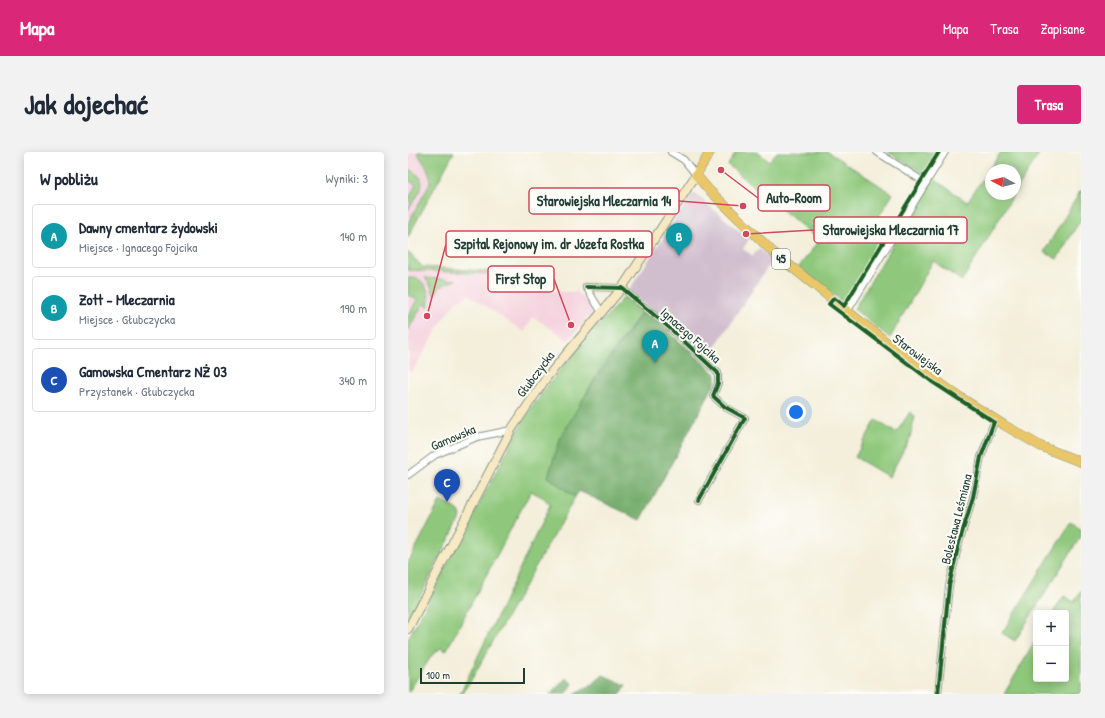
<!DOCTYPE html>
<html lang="pl">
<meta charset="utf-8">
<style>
body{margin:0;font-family:"Patrick Hand",sans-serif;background:#f2f2f3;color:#1f2937}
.controls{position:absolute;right:12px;bottom:12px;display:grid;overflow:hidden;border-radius:4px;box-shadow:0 2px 10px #0003}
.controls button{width:36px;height:36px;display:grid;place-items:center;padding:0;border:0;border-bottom:1px solid #e0e1e3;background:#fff;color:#1f2937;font:20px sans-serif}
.compass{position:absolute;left:577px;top:12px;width:36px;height:36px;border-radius:50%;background:#fff;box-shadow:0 2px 10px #0003;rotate:277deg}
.scale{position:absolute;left:12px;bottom:10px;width:105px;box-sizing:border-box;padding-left:4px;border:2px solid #1f3d34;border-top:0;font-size:11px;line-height:14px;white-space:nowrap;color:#1f3d34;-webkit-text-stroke:3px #fdfcf7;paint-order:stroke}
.you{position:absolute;left:388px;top:260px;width:14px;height:14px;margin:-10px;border:3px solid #fff;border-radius:50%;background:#1a73e8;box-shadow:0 0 0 6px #1a73e833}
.badge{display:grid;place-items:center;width:26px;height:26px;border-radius:50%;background:#db2777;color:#fff;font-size:13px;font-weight:700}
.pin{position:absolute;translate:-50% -33px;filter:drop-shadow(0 1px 2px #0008)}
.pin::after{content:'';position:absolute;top:21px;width:14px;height:12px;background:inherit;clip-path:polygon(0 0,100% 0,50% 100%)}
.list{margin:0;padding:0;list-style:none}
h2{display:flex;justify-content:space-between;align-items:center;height:52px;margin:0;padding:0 16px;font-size:17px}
h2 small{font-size:13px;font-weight:400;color:#747a83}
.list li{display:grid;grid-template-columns:26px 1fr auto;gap:12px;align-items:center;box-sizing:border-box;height:64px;margin:0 8px 8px;padding:0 8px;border:1px solid #e0e1e3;border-radius:4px}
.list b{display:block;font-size:15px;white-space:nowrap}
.list p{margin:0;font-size:13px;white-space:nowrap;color:#747a83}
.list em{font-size:13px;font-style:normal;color:#747a83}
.map{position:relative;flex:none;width:673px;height:542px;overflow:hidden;border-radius:4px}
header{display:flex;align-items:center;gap:24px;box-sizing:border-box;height:56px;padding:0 20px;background:#db2777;color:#fff}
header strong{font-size:19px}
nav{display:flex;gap:22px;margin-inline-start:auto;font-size:14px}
.intro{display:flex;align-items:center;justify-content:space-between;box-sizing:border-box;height:96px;padding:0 24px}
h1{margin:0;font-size:28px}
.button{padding:10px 18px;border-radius:4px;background:#db2777;color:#fff;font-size:14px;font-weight:700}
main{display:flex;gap:24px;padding:0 24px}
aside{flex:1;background:#fff;border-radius:4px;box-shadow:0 2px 10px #0003}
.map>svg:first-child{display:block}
.built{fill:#f4cfdd}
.industrial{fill:#d0bdcd}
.green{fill:#8fc87b;stroke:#578258}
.forest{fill:#73ac6b;stroke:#497450}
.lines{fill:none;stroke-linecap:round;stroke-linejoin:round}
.street-casing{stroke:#8a9688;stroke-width:8}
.secondary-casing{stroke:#8a9688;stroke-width:10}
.primary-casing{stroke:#8a9688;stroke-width:10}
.street{stroke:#fff;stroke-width:6}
.secondary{stroke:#f6e9c3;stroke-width:8}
.primary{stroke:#e9c769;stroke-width:9}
.cycleway-casing{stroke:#fdfcf7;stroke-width:6}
.cycleway{stroke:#1b5e20;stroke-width:4}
.labels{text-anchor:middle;stroke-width:4;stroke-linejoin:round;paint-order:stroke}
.shield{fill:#fdfcf7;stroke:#62766e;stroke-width:1}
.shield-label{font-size:12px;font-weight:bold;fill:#1f3d34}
.street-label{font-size:13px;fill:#1f3d34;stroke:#fdfcf7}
.leader{fill:none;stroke:#d1495b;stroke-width:1.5}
.callout-dot{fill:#d1495b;stroke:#fdfcf7;stroke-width:1.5}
.callout{fill:#fdfcf7;stroke:#d1495b;stroke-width:1.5}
.callout-label{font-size:14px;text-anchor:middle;font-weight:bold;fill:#1f3d34}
</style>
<header>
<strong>Mapa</strong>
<nav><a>Mapa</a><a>Trasa</a><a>Zapisane</a></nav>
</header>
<div class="intro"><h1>Jak dojechać</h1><a class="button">Trasa</a></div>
<main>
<aside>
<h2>W pobliżu<small>Wyniki: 3</small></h2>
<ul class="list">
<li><span class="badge" style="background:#0f9aa8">A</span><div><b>Dawny cmentarz żydowski</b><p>Miejsce · Ignacego Fojcika</p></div><em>140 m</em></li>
<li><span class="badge" style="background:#0f9aa8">B</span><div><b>Zott - Mleczarnia</b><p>Miejsce · Głubczycka</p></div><em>190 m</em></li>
<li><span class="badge" style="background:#1a4fb4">C</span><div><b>Gamowska Cmentarz NŻ 03</b><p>Przystanek · Głubczycka</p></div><em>340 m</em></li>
</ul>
</aside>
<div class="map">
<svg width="673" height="542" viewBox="0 0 673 542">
<rect width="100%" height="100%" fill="#fdfcf7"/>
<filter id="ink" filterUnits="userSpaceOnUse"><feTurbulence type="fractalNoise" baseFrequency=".025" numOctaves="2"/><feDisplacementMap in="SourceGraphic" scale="8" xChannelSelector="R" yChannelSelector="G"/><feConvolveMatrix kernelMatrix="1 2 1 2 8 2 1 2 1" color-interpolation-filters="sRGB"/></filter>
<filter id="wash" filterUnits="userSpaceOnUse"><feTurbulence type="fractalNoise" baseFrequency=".012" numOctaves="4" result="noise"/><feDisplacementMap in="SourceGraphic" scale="16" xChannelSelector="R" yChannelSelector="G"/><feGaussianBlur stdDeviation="0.9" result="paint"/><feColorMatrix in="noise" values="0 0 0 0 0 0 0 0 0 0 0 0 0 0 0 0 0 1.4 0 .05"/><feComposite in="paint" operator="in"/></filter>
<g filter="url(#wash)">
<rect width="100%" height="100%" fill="#f4efdb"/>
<!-- built -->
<g class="built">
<polygon points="0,0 46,0 0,78"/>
<polygon points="0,105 10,118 80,122 102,138 169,140 187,158 160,189 154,184 125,165 116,180 61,143 48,149 36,166 4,220 0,218"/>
</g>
<!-- industrial -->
<polygon class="industrial" points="287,42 341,87 335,97 345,104 351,96 365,107 299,207 221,138 283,43"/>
<!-- green -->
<g class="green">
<polygon points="9,0 46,0 0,85 0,71 22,32 22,24 20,18"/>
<polygon points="328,0 349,0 361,9 369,0 420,0 485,42 463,77 476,87 436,151 391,115 411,88 320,13"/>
<polygon points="480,0 530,0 516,22"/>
<polygon points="593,0 632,0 607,41 607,18 583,18 583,42 606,42 554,129 525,109 482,186 446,157 525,26 559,50"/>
<path d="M0,17C3,19 8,21 11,24C20,33 5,50 0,58L3,51L0,48L8,33L0,28Z"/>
<polygon points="673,38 673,67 649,107 636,100"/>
<polygon points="0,100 15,115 79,119 80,122 0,118"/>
<path d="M0,126C3,126 7,126 10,127C19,131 23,146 20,155L15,152L0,178V164L9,148L0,143Z"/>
<path d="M17,126L48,128C37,131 31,135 26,144L24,136Z"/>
<path d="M216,145L235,158L190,221L172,252L152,287L140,325L167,345L62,530L53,542H52L142,353L136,346L123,339L38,499L33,496L24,503L0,541V487L115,269C144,223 181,185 216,145Z"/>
<polygon points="502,260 507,264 502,286 481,325 447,305 468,268 488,281"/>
<polygon points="32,349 50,358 53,364 0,468 0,411"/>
<polygon points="663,370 673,377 673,384 607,489 594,481"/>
<polygon points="673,438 673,542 596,542 628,488 628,527 658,527 658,461 645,461 656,444 666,450"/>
</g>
<!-- forest -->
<g class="forest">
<polygon points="236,158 308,222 308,229 233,368 171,339 167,345 140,325 152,287 172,252 191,222"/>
<polygon points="195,523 218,533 213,542 166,542 186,531"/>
<polygon points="158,526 165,532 157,542 142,542"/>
</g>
</g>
<g filter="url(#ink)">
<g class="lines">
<defs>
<g id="street">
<polyline points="263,0 276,8 288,23"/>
<polyline points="469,0 518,31"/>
<polyline points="178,135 214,136 264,178 310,221 310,231 305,244 317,255 337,266 291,348"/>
<polyline points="178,135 194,161"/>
<polyline points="439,160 537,0"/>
<polyline points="0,323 27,303 69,285 103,278"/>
<polyline points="530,542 541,434 551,391 565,345 573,305 586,270"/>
</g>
<polyline id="secondary" points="0,477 103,278 139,225 214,136 288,23"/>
<polyline id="primary" points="302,0 288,23 300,37 366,101 506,212 547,242 596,273 632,294 673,310"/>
</defs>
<!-- street casing -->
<use href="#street" class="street-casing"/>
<!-- secondary casing -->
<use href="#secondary" class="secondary-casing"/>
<!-- primary casing -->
<use href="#primary" class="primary-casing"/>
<!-- street -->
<use href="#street" class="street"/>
<!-- secondary -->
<use href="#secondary" class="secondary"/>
<!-- primary -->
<use href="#primary" class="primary"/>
<defs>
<g id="cycleway">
<polyline points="178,135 214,136 264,178 310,221 310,231 305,244 317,255 337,266 291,348"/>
<polyline points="530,542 541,434 551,391 565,345 573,305 586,270 523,229 421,152 426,146 436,154 531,0"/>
</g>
</defs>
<!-- cycleway casing -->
<use href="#cycleway" class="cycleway-casing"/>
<!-- cycleway -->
<use href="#cycleway" class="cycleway"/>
</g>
</g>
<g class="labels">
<!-- shield labels -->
<rect class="shield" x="364" y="97" width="18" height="20" rx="3"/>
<g class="shield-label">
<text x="373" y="111">45</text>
</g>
<!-- street labels -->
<g class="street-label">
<text transform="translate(283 183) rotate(42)" y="5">Ignacego Fojcika</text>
<text transform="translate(510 202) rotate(37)" y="5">Starowiejska</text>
<text transform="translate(127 222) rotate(-53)" y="5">Głubczycka</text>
<text transform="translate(45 285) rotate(-23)" y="5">Gamowska</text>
<text transform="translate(548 367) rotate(-76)" y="5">Bolesława Leśmiana</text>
</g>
</g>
<!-- callouts -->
<path class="leader" d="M313 18L350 46M335 54L271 49M338 82L406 78M19 164L38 92M163 173L146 127"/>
<g class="callout-dot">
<circle cx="313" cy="18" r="4"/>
<circle cx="335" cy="54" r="4"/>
<circle cx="338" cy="82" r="4"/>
<circle cx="19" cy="164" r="4"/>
<circle cx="163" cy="173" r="4"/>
</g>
<g class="callout">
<rect x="350" y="33" width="72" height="26" rx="4"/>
<rect x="121" y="36" width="150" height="26" rx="4"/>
<rect x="406" y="65" width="153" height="26" rx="4"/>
<rect x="38" y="79" width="206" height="26" rx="4"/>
<rect x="80" y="114" width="66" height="26" rx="4"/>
</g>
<g class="callout-label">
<text x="386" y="51">Auto-Room</text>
<text x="196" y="54">Starowiejska Mleczarnia 14</text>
<text x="483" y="83">Starowiejska Mleczarnia 17</text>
<text x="141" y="97">Szpital Rejonowy im. dr Józefa Rostka</text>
<text x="113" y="132">First Stop</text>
</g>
</svg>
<div class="controls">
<button>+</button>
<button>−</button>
</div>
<svg class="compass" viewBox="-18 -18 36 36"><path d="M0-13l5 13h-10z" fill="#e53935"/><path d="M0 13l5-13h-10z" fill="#747a83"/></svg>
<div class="scale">100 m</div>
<div class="you"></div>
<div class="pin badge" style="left:247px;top:211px;background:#0f9aa8">A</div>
<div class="pin badge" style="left:271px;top:104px;background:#0f9aa8">B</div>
<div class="pin badge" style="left:39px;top:350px;background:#1a4fb4">C</div>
</div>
</main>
